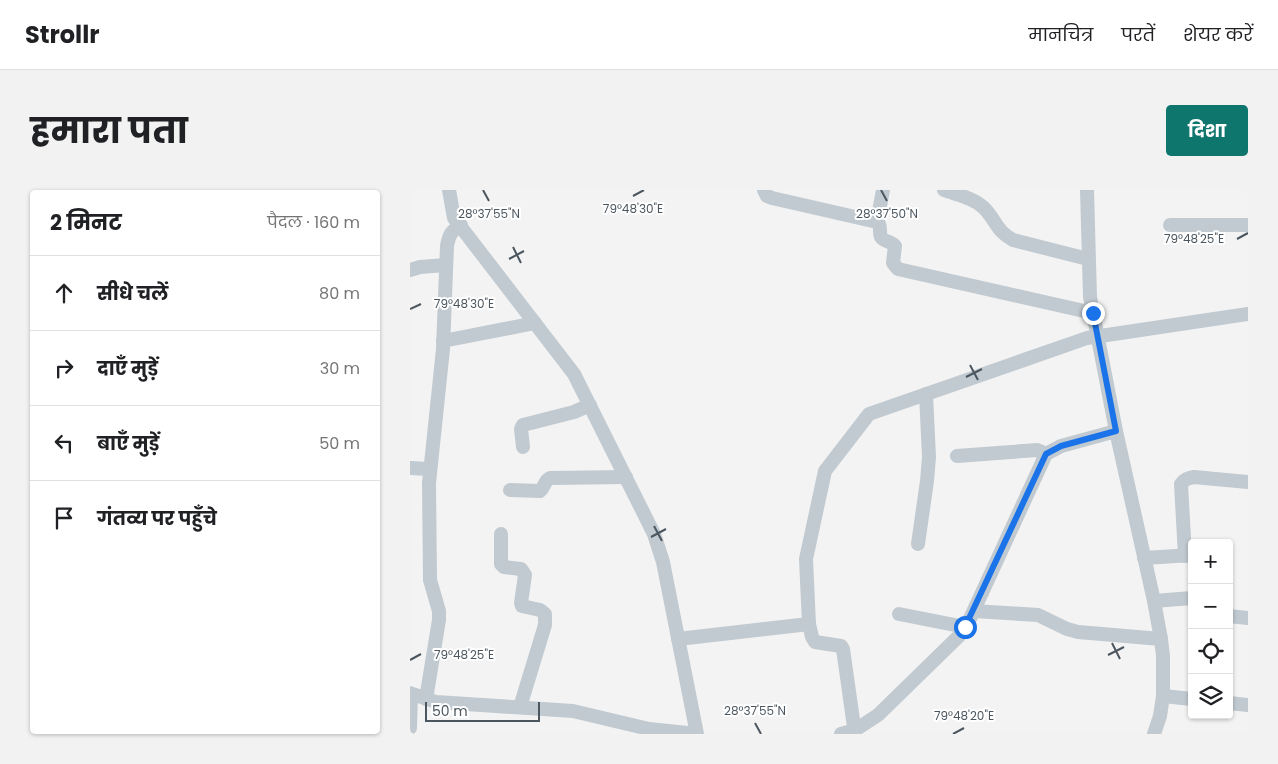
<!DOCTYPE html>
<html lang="hi">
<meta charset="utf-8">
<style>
body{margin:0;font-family:Poppins,"Noto Sans Devanagari",sans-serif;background:#f2f2f2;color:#202124}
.controls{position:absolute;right:15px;bottom:15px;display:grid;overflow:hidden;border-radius:5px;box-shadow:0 1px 4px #0004}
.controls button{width:45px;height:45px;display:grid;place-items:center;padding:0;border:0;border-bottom:1px solid #e0e0e0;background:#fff;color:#202124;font:25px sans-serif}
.scale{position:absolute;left:15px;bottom:12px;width:115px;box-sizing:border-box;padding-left:5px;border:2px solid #4b565f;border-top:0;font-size:14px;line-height:18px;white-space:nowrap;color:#4b565f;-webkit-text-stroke:4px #fff;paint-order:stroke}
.stop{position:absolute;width:15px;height:15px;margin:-11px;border:4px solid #1a73e8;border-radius:50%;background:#fff}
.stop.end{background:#1a73e8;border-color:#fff;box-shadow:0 1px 5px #0008}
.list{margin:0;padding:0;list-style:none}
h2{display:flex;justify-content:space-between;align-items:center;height:65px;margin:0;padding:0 20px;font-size:21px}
h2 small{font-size:16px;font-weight:400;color:#757577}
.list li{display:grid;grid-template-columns:32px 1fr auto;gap:15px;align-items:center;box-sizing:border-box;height:75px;padding:0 20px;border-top:1px solid #e0e0e0}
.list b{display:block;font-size:19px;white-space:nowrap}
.list em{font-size:16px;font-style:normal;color:#757577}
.icon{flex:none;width:28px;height:28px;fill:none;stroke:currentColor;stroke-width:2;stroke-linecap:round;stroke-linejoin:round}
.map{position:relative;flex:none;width:838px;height:544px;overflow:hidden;border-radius:5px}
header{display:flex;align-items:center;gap:30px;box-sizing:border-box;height:70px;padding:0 25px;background:#fff;border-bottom:1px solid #e0e0e0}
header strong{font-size:24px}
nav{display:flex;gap:28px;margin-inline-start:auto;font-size:18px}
.intro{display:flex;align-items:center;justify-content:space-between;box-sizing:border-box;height:120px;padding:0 30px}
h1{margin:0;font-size:35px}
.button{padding:12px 22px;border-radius:5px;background:#0f766e;color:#fff;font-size:18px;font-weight:700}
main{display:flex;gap:30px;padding:0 30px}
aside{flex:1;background:#fff;border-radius:5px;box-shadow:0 1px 4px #0004}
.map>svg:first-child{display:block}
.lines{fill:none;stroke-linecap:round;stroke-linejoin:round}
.street{stroke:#c1cad0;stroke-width:14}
.route{stroke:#1a73e8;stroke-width:6}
.ticks{fill:none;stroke:#4b565f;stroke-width:2}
.ticks-label{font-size:12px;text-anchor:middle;fill:#4b565f;stroke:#fff;stroke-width:4;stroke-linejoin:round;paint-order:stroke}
</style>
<header>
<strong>Strollr</strong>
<nav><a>मानचित्र</a><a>परतें</a><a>शेयर करें</a></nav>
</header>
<div class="intro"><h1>हमारा पता</h1><a class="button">दिशा</a></div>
<main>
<aside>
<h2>2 मिनट<small>पैदल · 160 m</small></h2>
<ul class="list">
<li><svg class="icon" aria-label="ahead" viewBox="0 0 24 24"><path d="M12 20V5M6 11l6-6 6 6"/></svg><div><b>सीधे चलें</b></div><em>80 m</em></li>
<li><svg class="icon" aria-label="right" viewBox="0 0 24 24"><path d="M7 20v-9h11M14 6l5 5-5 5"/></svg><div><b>दाएँ मुड़ें</b></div><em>30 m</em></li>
<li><svg class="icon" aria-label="left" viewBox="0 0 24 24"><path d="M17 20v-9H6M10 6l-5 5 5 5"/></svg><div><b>बाएँ मुड़ें</b></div><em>50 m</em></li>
<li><svg class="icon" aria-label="arrive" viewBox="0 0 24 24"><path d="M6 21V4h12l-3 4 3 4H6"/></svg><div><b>गंतव्य पर पहुँचे</b></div></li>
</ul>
</aside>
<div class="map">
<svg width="838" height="544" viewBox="0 0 838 544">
<rect width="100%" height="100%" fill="#f4f3f3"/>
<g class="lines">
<!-- street -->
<g class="street">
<path d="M354,0L357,6L362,8L467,32L469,34C471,38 469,43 471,47C474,52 481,51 485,56L483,73L488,79L683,123"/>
<path d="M534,0C548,5 564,8 574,18C586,30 586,41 603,50L678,69"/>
<polyline points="677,0 680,107 706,241 744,411 751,449 753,466 753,506 750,526 744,544"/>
<polyline points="467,32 473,0"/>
<polyline points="760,35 838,35"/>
<polyline points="0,80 10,77 36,75"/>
<polyline points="33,151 125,133"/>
<polyline points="113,257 111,239 113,235 164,222 180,215"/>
<polyline points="547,266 627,260 636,264"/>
<polyline points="0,278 19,279"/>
<path d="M100,300L130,301C135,297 134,291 140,288L216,287"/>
<polyline points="91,344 91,374 94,377 111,379 115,385 111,413 112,416 130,420 135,424 135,435 110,517"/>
<polyline points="508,354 517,291 519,267 516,204"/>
<path d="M775,366L771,294C775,289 778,288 784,287L838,292"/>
<polyline points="734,368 782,365"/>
<polyline points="744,411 782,408"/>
<polyline points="564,421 628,425 657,439 668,442 751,449"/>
<polyline points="489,424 555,437"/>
<polyline points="819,426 838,428"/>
<polyline points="268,449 399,434"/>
<polyline points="0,503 26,512 163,521 239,539 287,544 253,372 244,344 164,184 44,28 39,0"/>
<polyline points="753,506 782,509"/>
<path d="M16,509L29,430V421L20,390L19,293L33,159L37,56C39,45 41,41 51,35"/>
<polyline points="819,513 838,515"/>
<polyline points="0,538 1,504"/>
<polyline points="431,544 445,540 468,525 550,445 558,433 636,264 651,256 706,241"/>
<polyline points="445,544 433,459 431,456 405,452 402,447 399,434 396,369 415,281 459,224 677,148 838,124"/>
</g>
</g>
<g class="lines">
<!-- route -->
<polyline class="route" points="555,437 636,264 651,256 706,241 683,123"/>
</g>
<!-- ticks -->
<path class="ticks" d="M73,0L79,11M471,0L477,11M223,6L234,0M827,49L838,43M103,57L111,73M99,69L114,61M0,119L11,114M560,175L568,190M556,187L572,179M244,336L252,351M241,347L256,339M702,453L710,469M698,465L714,457M0,470L11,464M345,533L351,544M543,544L554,538"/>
<g class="ticks-label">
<text x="223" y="23">79°48'30"E</text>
<text x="79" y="28">28°37'55"N</text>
<text x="477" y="28">28°37'50"N</text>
<text x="784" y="53">79°48'25"E</text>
<text x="54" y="118">79°48'30"E</text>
<text x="54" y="469">79°48'25"E</text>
<text x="345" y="525">28°37'55"N</text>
<text x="554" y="530">79°48'20"E</text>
</g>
</svg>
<div class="controls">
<button>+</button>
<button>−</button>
<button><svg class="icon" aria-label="locate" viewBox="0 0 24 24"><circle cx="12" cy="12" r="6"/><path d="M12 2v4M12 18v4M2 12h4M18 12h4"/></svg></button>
<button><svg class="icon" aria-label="layers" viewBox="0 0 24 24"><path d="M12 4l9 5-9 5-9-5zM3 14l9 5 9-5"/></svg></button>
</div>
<div class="scale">50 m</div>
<div class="stop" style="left:555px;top:437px"></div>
<div class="stop end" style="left:683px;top:123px"></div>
</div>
</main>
